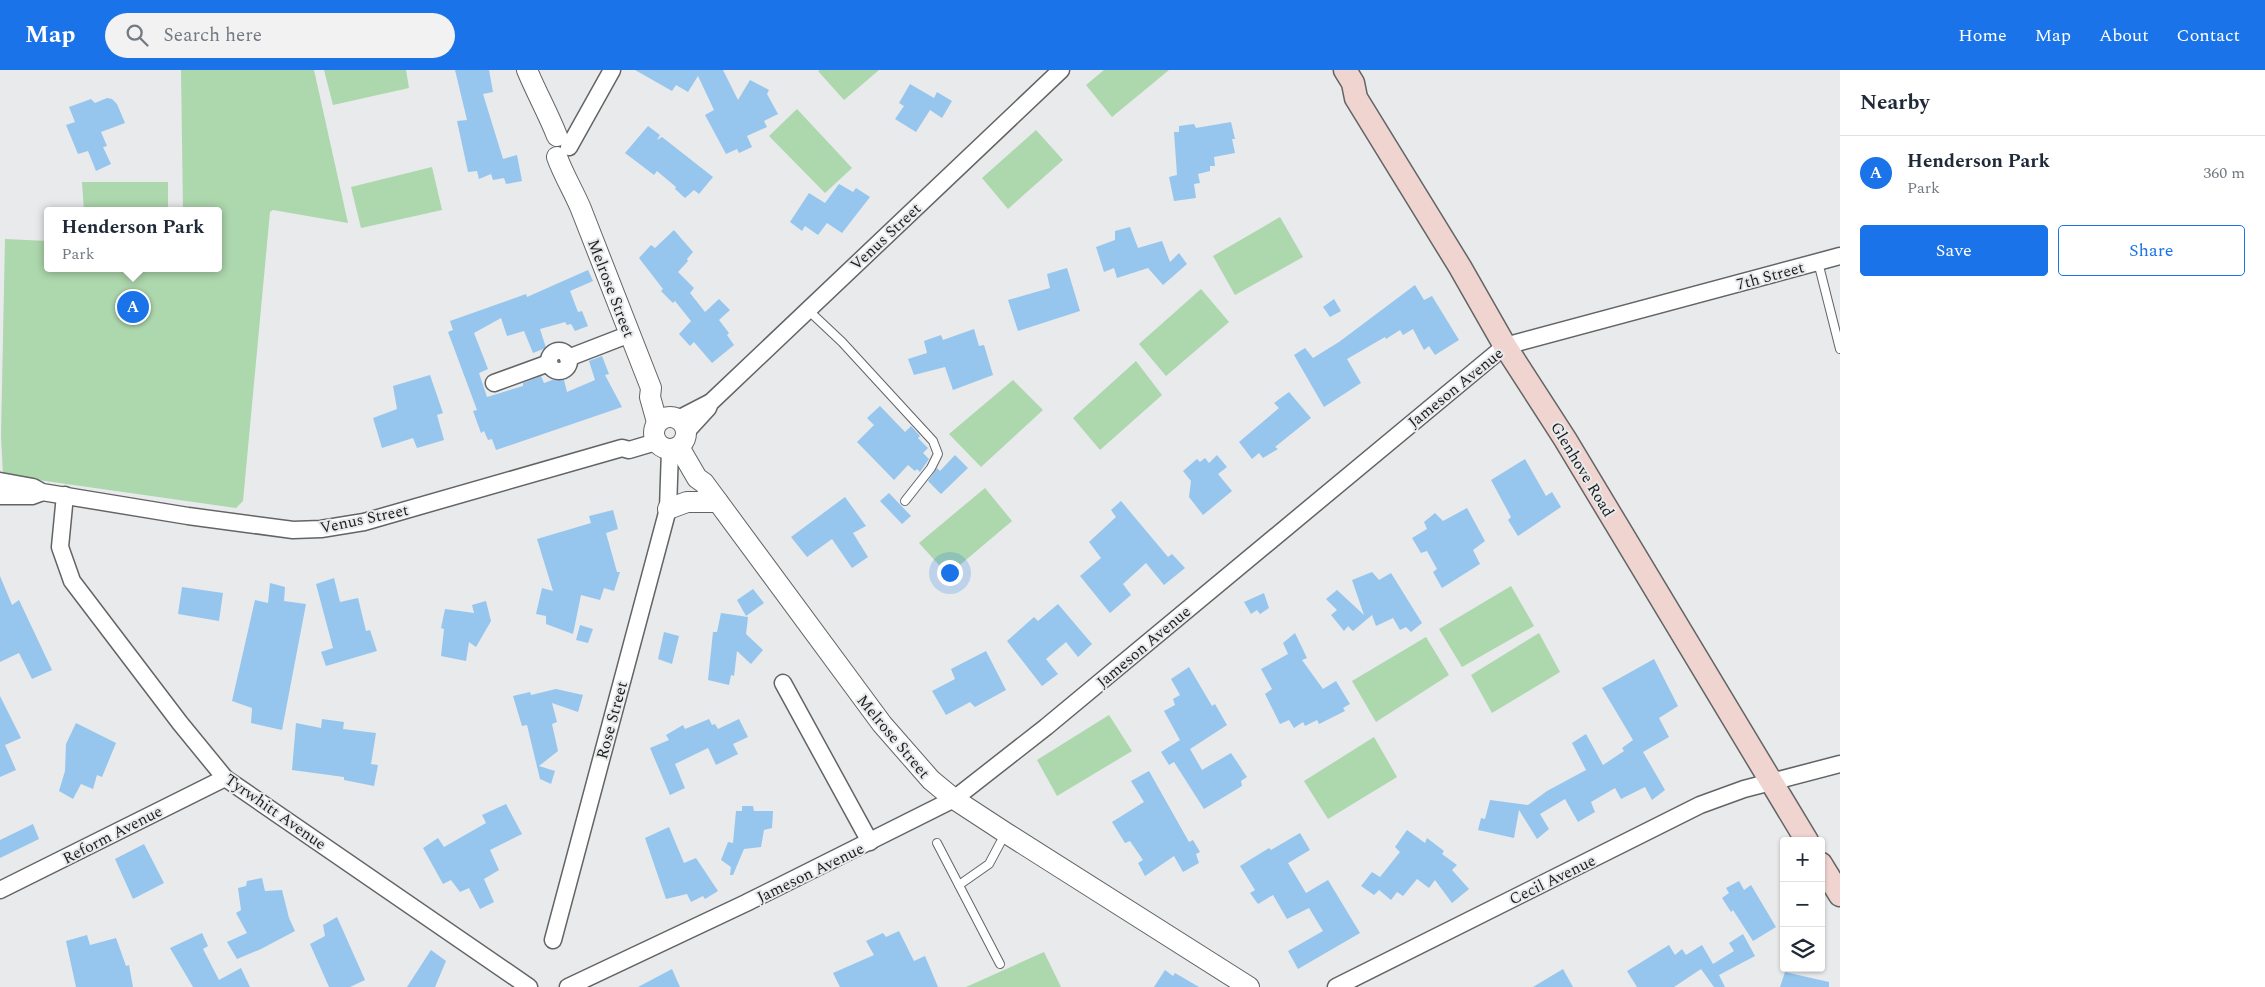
<!DOCTYPE html>
<meta charset="utf-8">
<style>
body{margin:0;font-family:Spectral,serif;background:#f2f2f3;color:#1f2937}
.controls{position:absolute;right:15px;bottom:15px;display:grid;overflow:hidden;border-radius:5px;box-shadow:0 1px 4px #0004}
.controls button{width:45px;height:45px;display:grid;place-items:center;padding:0;border:0;border-bottom:1px solid #e0e1e3;background:#fff;color:#1f2937;font:25px sans-serif}
.you{position:absolute;left:949px;top:502px;width:18px;height:18px;margin:-12px;border:4px solid #fff;border-radius:50%;background:#1a73e8;box-shadow:0 0 0 8px #1a73e833}
.badge{display:grid;place-items:center;width:32px;height:32px;border-radius:50%;background:#1a73e8;color:#fff;font-size:16px;font-weight:700}
.pin{position:absolute;translate:-50% -50%;border:2px solid #fff;box-shadow:0 1px 5px #0006}
.popup{position:absolute;left:44px;top:137px;width:178px;height:65px;box-sizing:border-box;display:grid;place-content:center;border-radius:5px;background:#fff;filter:drop-shadow(0 1px 4px #0005);font-size:16px;white-space:nowrap;color:#747a83}
.popup b{font-size:19px;color:#1f2937}
.popup::after{content:'';position:absolute;left:50%;top:100%;margin-left:-10px;border:10px solid transparent;border-top-color:#fff}
.list{margin:0;padding:0;list-style:none}
h2{display:flex;justify-content:space-between;align-items:center;height:65px;margin:0;padding:0 20px;font-size:21px}
h2 small{font-size:16px;font-weight:400;color:#747a83}
.list li{display:grid;grid-template-columns:32px 1fr auto;gap:15px;align-items:center;box-sizing:border-box;height:75px;padding:0 20px;border-top:1px solid #e0e1e3}
.list b{display:block;font-size:19px;white-space:nowrap}
.list p{margin:0;font-size:16px;white-space:nowrap;color:#747a83}
.list em{font-size:16px;font-style:normal;color:#747a83}
.actions{display:flex;gap:10px;padding:15px 20px}
.actions a{flex:1;padding:11px 0;border:1px solid #1a73e8;border-radius:5px;text-align:center;font-size:18px;color:#1a73e8}
.actions .main{background:#1a73e8;color:#fff}
.icon{flex:none;width:28px;height:28px;fill:none;stroke:currentColor;stroke-width:2;stroke-linecap:round;stroke-linejoin:round}
.map{position:relative;flex:none;width:1840px;height:917px;overflow:hidden}
header{display:flex;align-items:center;gap:30px;box-sizing:border-box;height:70px;padding:0 25px;background:#1a73e8;color:#fff}
header strong{font-size:24px}
nav{display:flex;gap:28px;margin-inline-start:auto;font-size:18px}
.search{width:350px;height:45px;background:#f2f2f3;display:flex;align-items:center;gap:12px;box-sizing:border-box;padding:0 18px;border-radius:28px;color:#747a83;font-size:19px}
main{display:flex}
aside{flex:1;background:#fff}
.map>svg:first-child{display:block}
.green{fill:#add7ad}
.building{fill:#96c6ed}
.lines{fill:none;stroke-linecap:round;stroke-linejoin:round}
.service-casing{stroke:#626465;stroke-width:10}
.minor-casing{stroke:#626465;stroke-width:19}
.tertiary-casing{stroke:#626465;stroke-width:22}
.secondary-casing{stroke:#626465;stroke-width:25}
.service{stroke:#fff;stroke-width:8}
.minor{stroke:#fff;stroke-width:16}
.tertiary{stroke:#fff;stroke-width:20}
.secondary{stroke:#efd4d0;stroke-width:22}
.labels{text-anchor:middle;stroke-width:4;stroke-linejoin:round;paint-order:stroke}
.street-label{font-size:16px;fill:#1d1e1e;stroke:#e8eaec}
</style>
<header>
<strong>Map</strong>
<div class="search"><svg class="icon" aria-label="search" viewBox="0 0 24 24"><circle cx="10" cy="10" r="6"/><path d="M15 15l6 6"/></svg>Search here</div>
<nav><a>Home</a><a>Map</a><a>About</a><a>Contact</a></nav>
</header>
<main>
<div class="map">
<svg width="1840" height="917" viewBox="0 0 1840 917">
<rect width="100%" height="100%" fill="#e8eaec"/>
<!-- green -->
<g class="green">
<polygon points="181,0 314,0 348,153 273,140 270,142 243,431 236,438 3,405 1,366 5,169 48,171 48,198 218,198 218,141 183,141"/>
<polygon points="324,0 406,0 409,18 333,35"/>
<polygon points="820,0 879,0 844,30 818,1"/>
<polygon points="1104,0 1169,0 1112,47 1086,15"/>
<polygon points="797,39 852,98 825,123 769,66"/>
<polygon points="1036,60 1063,90 1008,139 982,108"/>
<polygon points="432,97 442,140 361,158 351,117"/>
<polygon points="82,112 168,112 168,141 84,141"/>
<polygon points="1280,147 1303,187 1235,225 1213,186"/>
<polygon points="1201,219 1229,252 1166,306 1139,274"/>
<polygon points="1136,291 1162,325 1100,380 1073,348"/>
<polygon points="1013,310 1043,340 981,397 949,364"/>
<polygon points="985,418 1012,451 948,505 919,473"/>
<polygon points="1511,516 1534,556 1462,597 1439,559"/>
<polygon points="1539,563 1560,602 1492,643 1471,605"/>
<polygon points="1426,567 1449,605 1376,652 1352,611"/>
<polygon points="1109,645 1132,681 1057,726 1037,690"/>
<polygon points="1374,667 1397,707 1328,749 1304,711"/>
<polygon points="1044,882 1061,917 966,917"/>
</g>
<!-- building -->
<g class="building">
<polygon points="455,0 489,0 493,22 483,24 503,89 517,85 522,111 506,114 504,108 493,110 491,104 479,109 477,101 468,102 457,51 467,50"/>
<polygon points="635,0 723,0 738,30 750,10 769,20 767,24 778,44 764,51 767,57 747,66 752,77 739,83 737,79 726,84 705,45 714,40 698,6 688,22 676,15 672,21"/>
<polygon points="910,14 934,28 937,22 952,31 942,48 930,40 916,62 895,49 904,36 899,33"/>
<polygon points="107,28 112,29 117,34 125,53 101,62 107,76 103,77 111,94 96,101 88,81 78,84 66,55 75,52 69,37 91,29 95,33"/>
<polygon points="1231,52 1235,69 1232,69 1235,83 1214,87 1215,96 1210,96 1210,101 1198,104 1200,113 1194,114 1196,128 1174,131 1169,107 1177,105 1174,62 1179,62 1179,56 1194,54 1196,58"/>
<polygon points="648,56 660,65 657,70 662,67 713,107 699,124 694,120 685,128 675,119 676,117 657,101 654,105 625,83"/>
<polygon points="839,114 853,122 856,118 870,127 842,163 827,153 818,165 805,156 802,161 790,152 809,123 825,133"/>
<polygon points="1130,157 1138,178 1162,171 1170,192 1179,183 1187,194 1163,215 1148,198 1117,208 1114,198 1104,202 1096,177 1115,170 1115,161"/>
<polygon points="674,160 693,182 687,189 688,191 678,202 694,218 690,223 705,242 719,229 730,240 719,250 729,263 727,265 734,275 712,293 694,272 690,276 679,264 691,251 675,231 673,233 661,221 663,219 639,188 651,175 655,178"/>
<polygon points="1067,198 1080,241 1018,261 1008,230 1050,218 1047,204"/>
<polygon points="588,200 593,211 570,221 578,242 582,241 588,256 575,261 571,254 567,255 565,252 540,259 546,278 533,283 524,261 507,266 501,248 474,263 488,299 479,303 487,327 523,316 523,313 541,306 544,313 563,306 567,322 595,310 589,291 602,286 609,304 605,305 622,337 496,380 492,369 488,370 484,361 481,363 473,341 477,340 448,262 453,260 450,251 526,224 527,227"/>
<polygon points="1415,215 1424,230 1432,226 1459,270 1435,285 1429,276 1424,280 1413,259 1403,265 1400,260 1386,269 1385,267 1347,289 1361,313 1324,337 1294,285 1305,278 1313,288 1339,272"/>
<polygon points="1334,229 1341,241 1330,247 1323,237"/>
<polygon points="974,259 979,276 984,275 993,305 953,320 945,297 914,305 908,289 927,283 924,271 941,265 943,270"/>
<polygon points="430,305 443,343 437,345 444,370 417,378 413,368 382,378 373,348 397,339 393,316"/>
<polygon points="1289,322 1311,348 1275,377 1278,379 1263,388 1259,383 1252,389 1239,372 1279,338 1274,333"/>
<polygon points="880,336 905,362 911,356 920,366 918,368 928,378 923,383 929,389 920,402 917,399 915,401 908,395 894,410 857,372 874,355 867,348"/>
<polygon points="955,385 968,398 941,424 928,411 937,398 940,401"/>
<polygon points="1217,385 1227,397 1218,404 1232,421 1203,445 1189,427 1191,411 1183,401 1197,389 1200,392 1205,388 1209,393"/>
<polygon points="1525,389 1546,426 1552,422 1561,437 1518,466 1508,450 1511,447 1491,410"/>
<polygon points="889,423 911,446 902,454 880,431"/>
<polygon points="845,427 866,456 853,463 868,487 852,498 832,469 807,487 791,467"/>
<polygon points="1121,431 1168,487 1172,484 1185,498 1164,515 1146,493 1123,514 1131,525 1110,543 1080,506 1101,488 1089,472 1116,447 1111,440"/>
<polygon points="1467,438 1485,471 1473,480 1480,494 1442,518 1433,502 1437,499 1427,481 1421,483 1412,468 1427,459 1424,452 1435,443 1443,451"/>
<polygon points="613,440 618,459 606,463 617,502 620,502 614,521 604,518 600,530 581,525 573,564 546,554 546,546 536,544 542,518 553,521 537,469 591,453 589,446"/>
<polygon points="1372,502 1379,510 1391,503 1422,553 1411,562 1406,557 1400,560 1393,548 1376,556 1372,545 1353,561 1348,556 1344,561 1331,545 1337,540 1326,529 1337,520 1364,545 1352,510"/>
<polygon points="0,506 12,535 19,530 52,600 32,609 19,583 0,592"/>
<polygon points="334,508 340,532 358,528 366,561 370,560 377,581 326,596 321,582 333,578 316,514"/>
<polygon points="270,513 285,517 284,531 306,534 282,660 251,653 252,638 232,631 255,530 268,533"/>
<polygon points="182,517 223,523 219,551 178,544"/>
<polygon points="753,519 764,533 746,546 737,530"/>
<polygon points="1264,523 1269,538 1260,544 1257,540 1251,544 1244,532"/>
<polygon points="486,531 491,551 476,577 469,572 466,591 441,586 444,559 441,558 445,539 474,543 472,535"/>
<polygon points="1058,534 1092,574 1078,587 1066,572 1046,589 1058,604 1042,616 1007,571 1034,547 1038,551"/>
<polygon points="721,543 748,547 746,564 763,580 751,594 737,581 734,606 731,605 729,615 708,610 713,562 717,562"/>
<polygon points="580,555 593,559 588,573 576,570"/>
<polygon points="664,562 679,566 672,594 658,589"/>
<polygon points="1295,563 1307,588 1302,590 1323,619 1336,611 1350,634 1343,638 1345,641 1319,654 1317,650 1305,656 1303,652 1294,658 1289,650 1280,654 1265,624 1272,619 1261,599 1288,584 1283,573"/>
<polygon points="986,581 1006,620 975,637 970,632 946,645 932,621 955,609 951,599"/>
<polygon points="1654,589 1678,636 1659,648 1669,667 1643,682 1665,720 1652,730 1645,717 1621,729 1615,718 1591,732 1595,742 1578,752 1565,729 1540,744 1549,759 1537,769 1519,740 1514,768 1478,760 1481,748 1485,749 1490,730 1528,735 1547,721 1586,700 1572,673 1586,664 1603,695 1624,681 1622,678 1633,670 1602,618"/>
<polygon points="1189,597 1212,636 1215,634 1227,655 1190,679 1202,700 1231,683 1247,707 1241,711 1242,716 1204,739 1174,692 1169,695 1161,682 1180,670 1164,641 1175,635 1173,629 1180,625 1171,609"/>
<polygon points="556,619 583,625 578,642 552,633 557,652 552,654 558,681 539,696 555,701 551,714 540,709 527,655 522,656 513,626 530,622 531,625"/>
<polygon points="0,626 21,668 5,675 16,700 0,707"/>
<polygon points="322,649 344,652 343,659 376,663 371,694 378,695 374,716 344,710 344,707 292,700 296,653 321,658"/>
<polygon points="709,649 712,655 715,654 718,659 739,649 748,667 733,674 738,684 716,695 708,678 675,694 685,718 670,725 650,678 669,670 666,665 683,655 685,659"/>
<polygon points="76,653 116,673 102,707 97,705 93,719 81,714 73,729 59,721 65,701 66,674"/>
<polygon points="1149,701 1189,772 1193,770 1200,782 1196,784 1199,793 1183,802 1174,786 1145,806 1138,793 1143,790 1130,771 1125,773 1112,752 1144,732 1131,711"/>
<polygon points="506,734 522,764 490,780 499,800 484,809 494,832 480,839 469,818 460,822 451,810 443,814 423,778 438,768 444,777 486,753 482,745"/>
<polygon points="742,736 753,736 754,741 773,741 772,758 764,760 761,777 744,779 733,805 730,805 731,797 721,790 728,772 733,773 736,741 742,741"/>
<polygon points="33,754 39,769 0,788 0,770"/>
<polygon points="669,757 684,793 696,788 718,821 705,829 703,826 691,832 687,824 666,829 645,768"/>
<polygon points="1407,760 1425,773 1427,768 1444,781 1442,784 1457,795 1452,800 1469,819 1452,833 1435,810 1429,818 1417,809 1403,826 1397,822 1391,830 1379,820 1374,825 1361,816 1372,802 1380,807 1400,782 1395,777"/>
<polygon points="1300,763 1310,780 1288,793 1306,823 1328,810 1360,863 1298,899 1288,881 1323,861 1309,838 1287,849 1273,825 1258,834 1250,823 1255,820 1240,796 1269,778 1271,780"/>
<polygon points="144,774 164,813 133,829 115,789"/>
<polygon points="262,808 265,821 282,820 289,848 295,861 261,879 237,889 227,872 247,863 236,843 241,840 238,818 246,816 247,811"/>
<polygon points="1739,811 1744,820 1751,815 1776,857 1753,871 1733,840 1731,842 1722,828 1729,823 1726,818"/>
<polygon points="337,847 365,910 350,917 329,917 310,874 325,866 323,855"/>
<polygon points="899,861 914,891 925,886 938,917 840,917 833,903 874,885 866,871 883,863 886,867"/>
<polygon points="202,863 208,876 203,879 219,910 241,898 250,917 193,917 170,878"/>
<polygon points="1743,864 1755,886 1719,905 1725,917 1714,917 1701,899 1674,917 1637,917 1627,901 1669,875 1675,885 1682,879 1686,885 1702,875 1713,894 1734,881 1729,873"/>
<polygon points="87,865 90,875 116,868 126,896 129,895 133,917 76,917 66,871"/>
<polygon points="431,880 446,891 435,917 407,917"/>
<polygon points="672,899 680,917 638,917"/>
<polygon points="1563,899 1573,917 1533,917"/>
<polygon points="1165,900 1173,906 1175,903 1199,917 1154,917"/>
<polygon points="1785,902 1829,912 1829,917 1780,917"/>
</g>
<g class="lines">
<defs>
<g id="service">
<polyline points="1818,192 1840,279"/>
<polyline points="808,240 842,272 933,371 938,384 931,398 905,431"/>
<polyline points="937,773 1000,894"/>
<polyline points="959,815 989,794 1005,764"/>
</g>
<g id="minor">
<polyline points="569,77 612,0"/>
<circle cx="559" cy="291" r="10"/>
<polyline points="568,288 630,264"/>
<polyline points="494,313 549,293"/>
<polyline points="678,349 709,333"/>
<polyline points="686,362 708,338 710,333 1061,0"/>
<polyline points="0,411 33,417 42,422 188,446 293,460 321,459 364,452 622,378 629,380 656,372"/>
<polyline points="65,425 60,477 72,511 180,653 225,708 529,917"/>
<polyline points="0,426 32,426 40,423"/>
<polyline points="783,613 870,772"/>
<polyline points="0,820 225,708"/>
<polyline points="553,870 668,439 670,380"/>
<polyline points="568,917 746,833 954,729 1046,657 1505,276 1840,186"/>
<polyline points="1336,917 1700,735 1744,719 1840,694"/>
</g>
<g id="tertiary">
<path d="M527,0C537,24 548,43 557,66"/>
<path d="M557,87C564,106 573,120 581,139L651,318L650,327L657,352"/>
<circle cx="670" cy="363" r="16"/>
<polyline points="679,377 697,408 704,413 882,654 931,710 954,729 1006,763 1249,917"/>
<polyline points="668,439 687,432 718,432"/>
</g>
<g id="secondary">
<polyline points="1345,0 1353,13 1356,28 1460,197 1505,276 1565,369 1807,771"/>
<polyline points="1821,794 1840,825"/>
</g>
</defs>
<!-- service casing -->
<use href="#service" class="service-casing"/>
<!-- minor casing -->
<use href="#minor" class="minor-casing"/>
<!-- tertiary casing -->
<use href="#tertiary" class="tertiary-casing"/>
<!-- secondary casing -->
<use href="#secondary" class="secondary-casing"/>
<!-- service -->
<use href="#service" class="service"/>
<!-- minor -->
<use href="#minor" class="minor"/>
<!-- tertiary -->
<use href="#tertiary" class="tertiary"/>
<!-- secondary -->
<use href="#secondary" class="secondary"/>
</g>
<g class="labels">
<!-- street labels -->
<g class="street-label">
<text transform="translate(885 166) rotate(-43)" y="6">Venus Street</text>
<text transform="translate(1770 205) rotate(-15)" y="6">7th Street</text>
<text transform="translate(612 218) rotate(69)" y="6">Melrose Street</text>
<text transform="translate(1455 317) rotate(-39)" y="6">Jameson Avenue</text>
<text transform="translate(1583 399) rotate(59)" y="6">Glenhove Road</text>
<text transform="translate(364 448) rotate(-12)" y="6">Venus Street</text>
<text transform="translate(1143 576) rotate(-40)" y="6">Jameson Avenue</text>
<text transform="translate(611 650) rotate(-75)" y="6">Rose Street</text>
<text transform="translate(894 666) rotate(50)" y="6">Melrose Street</text>
<text transform="translate(276 741) rotate(35)" y="6">Tyrwhitt Avenue</text>
<text transform="translate(112 764) rotate(-27)" y="6">Reform Avenue</text>
<text transform="translate(810 802) rotate(-26)" y="6">Jameson Avenue</text>
<text transform="translate(1552 809) rotate(-26)" y="6">Cecil Avenue</text>
</g>
</g>
</svg>
<div class="controls">
<button>+</button>
<button>−</button>
<button><svg class="icon" aria-label="layers" viewBox="0 0 24 24"><path d="M12 4l9 5-9 5-9-5zM3 14l9 5 9-5"/></svg></button>
</div>
<div class="you"></div>
<div class="pin badge" style="left:133px;top:237px">A</div>
<div class="popup"><b>Henderson Park</b>Park</div>
</div>
<aside>
<h2>Nearby<small></small></h2>
<ul class="list">
<li><span class="badge">A</span><div><b>Henderson Park</b><p>Park</p></div><em>360 m</em></li>
</ul>
<div class="actions"><a class="main">Save</a><a>Share</a></div>
</aside>
</main>
